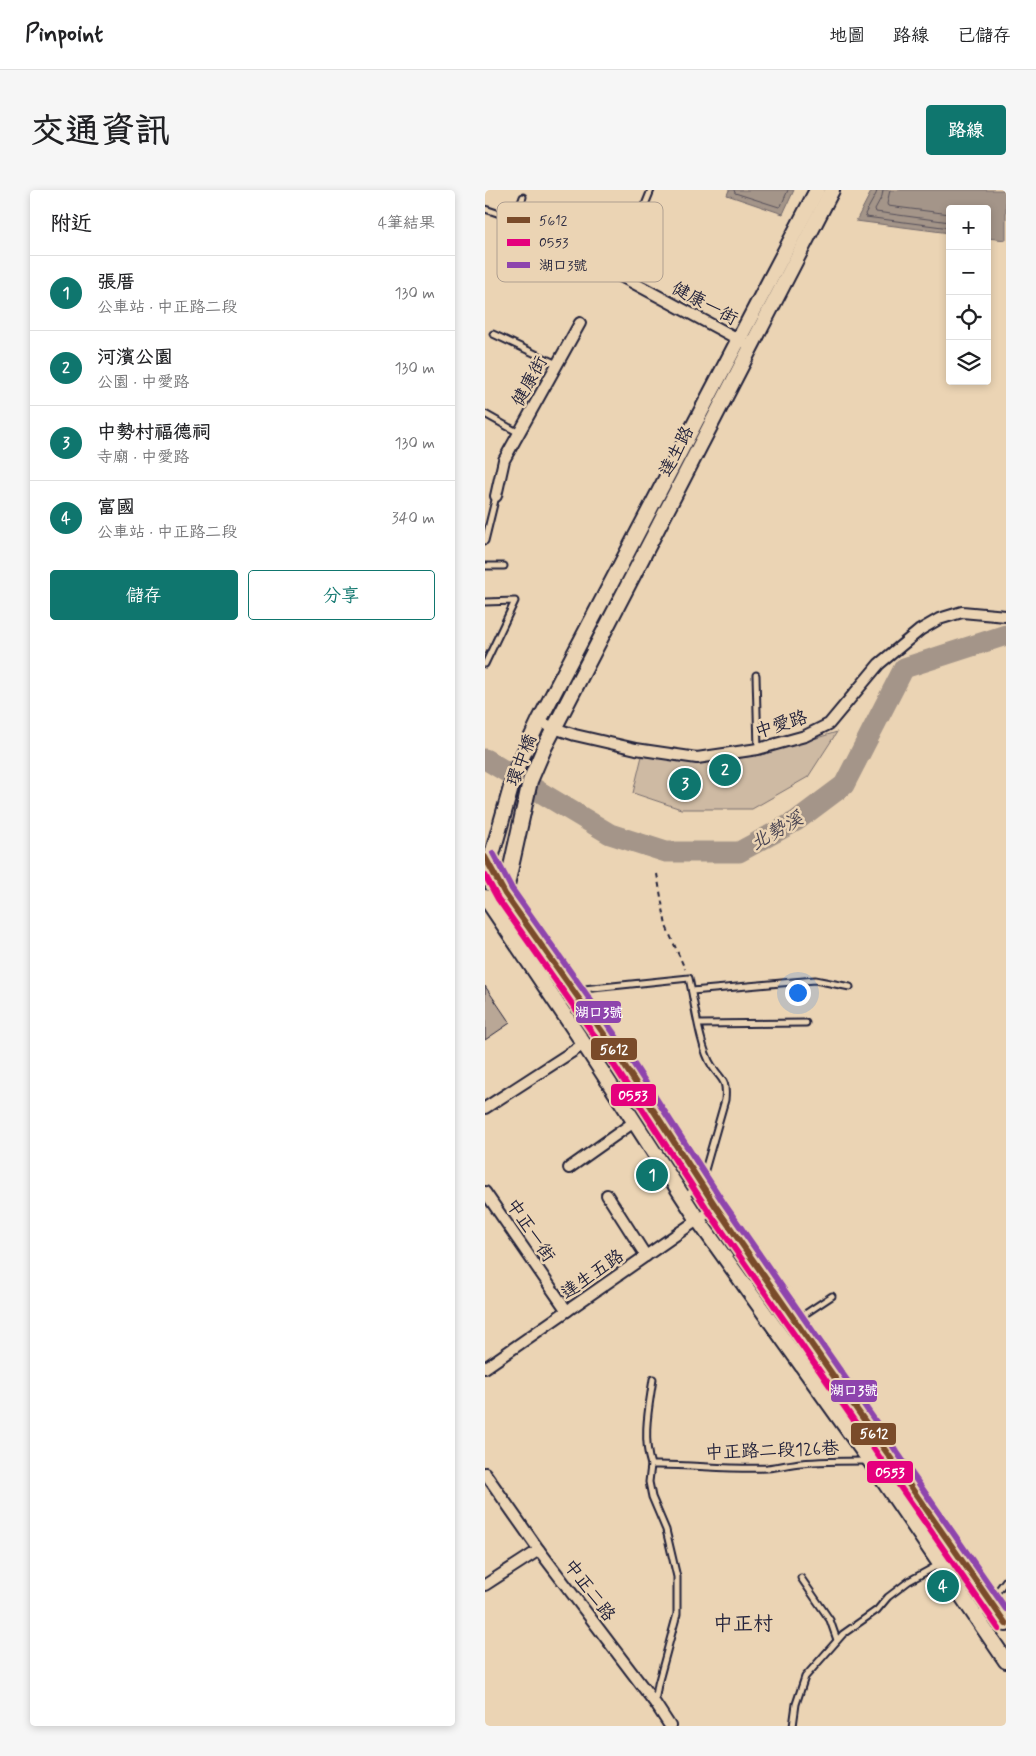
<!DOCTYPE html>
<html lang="zh-TW">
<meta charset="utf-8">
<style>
body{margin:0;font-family:Mynerve,"LXGW WenKai TC",sans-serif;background:#f6f6f6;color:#202124}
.controls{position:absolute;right:15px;top:15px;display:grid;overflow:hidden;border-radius:5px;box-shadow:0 2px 8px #0003}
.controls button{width:45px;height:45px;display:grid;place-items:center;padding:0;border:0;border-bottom:1px solid #e0e0e0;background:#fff;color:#202124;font:25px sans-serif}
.you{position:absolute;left:312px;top:802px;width:18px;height:18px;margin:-12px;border:4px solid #fff;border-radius:50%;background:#1a73e8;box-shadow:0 0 0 8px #1a73e833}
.badge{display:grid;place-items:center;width:32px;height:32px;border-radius:50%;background:#0f766e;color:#fff;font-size:16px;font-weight:700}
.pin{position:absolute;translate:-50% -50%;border:2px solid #fff;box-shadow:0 1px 5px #0006}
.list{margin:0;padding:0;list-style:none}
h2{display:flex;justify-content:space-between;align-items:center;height:65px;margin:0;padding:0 20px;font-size:21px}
h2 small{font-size:16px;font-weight:400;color:#757577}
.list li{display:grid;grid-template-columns:32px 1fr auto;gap:15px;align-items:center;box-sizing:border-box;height:75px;padding:0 20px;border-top:1px solid #e0e0e0}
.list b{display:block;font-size:19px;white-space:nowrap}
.list p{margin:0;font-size:16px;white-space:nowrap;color:#757577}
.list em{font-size:16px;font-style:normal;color:#757577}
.actions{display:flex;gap:10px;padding:15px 20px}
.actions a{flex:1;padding:11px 0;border:1px solid #0f766e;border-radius:5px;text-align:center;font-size:18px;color:#0f766e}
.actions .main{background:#0f766e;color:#fff}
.icon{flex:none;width:28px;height:28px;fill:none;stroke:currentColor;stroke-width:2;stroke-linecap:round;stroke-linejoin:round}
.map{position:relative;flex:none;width:521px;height:1536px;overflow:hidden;border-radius:5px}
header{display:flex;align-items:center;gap:30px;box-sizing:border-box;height:70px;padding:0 25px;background:#fff;border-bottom:1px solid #e0e0e0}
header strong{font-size:24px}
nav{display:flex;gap:28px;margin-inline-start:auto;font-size:18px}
.intro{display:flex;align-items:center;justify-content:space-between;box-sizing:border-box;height:120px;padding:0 30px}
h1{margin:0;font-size:35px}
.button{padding:12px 22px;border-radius:5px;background:#0f766e;color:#fff;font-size:18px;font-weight:700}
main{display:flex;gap:30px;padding:0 30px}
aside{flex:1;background:#fff;border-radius:5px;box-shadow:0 2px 8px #0003}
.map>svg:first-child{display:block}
.green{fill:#cebaa3;stroke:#786e6f}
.water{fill:#a49589;stroke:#70676a}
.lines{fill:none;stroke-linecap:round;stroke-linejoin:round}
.shore{stroke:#56505a;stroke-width:1}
.river{stroke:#a49589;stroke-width:21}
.building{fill:#b9a796;stroke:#22223b}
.service-casing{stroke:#22223b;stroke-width:9}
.minor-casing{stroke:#22223b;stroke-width:14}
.tertiary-casing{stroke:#22223b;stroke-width:16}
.secondary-casing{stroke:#22223b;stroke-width:18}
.path{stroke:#22223b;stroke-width:2;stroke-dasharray:5 4;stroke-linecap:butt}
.service{stroke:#ebd4b4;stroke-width:5}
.minor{stroke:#ebd4b4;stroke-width:10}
.tertiary{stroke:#ebd4b4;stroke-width:12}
.secondary{stroke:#ebd4b4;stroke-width:14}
.bus-1-casing{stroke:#ebd4b4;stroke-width:10}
.bus-2-casing{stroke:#ebd4b4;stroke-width:10}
.bus-3-casing{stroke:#ebd4b4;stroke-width:10}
.bus-1{stroke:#7a4b2a;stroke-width:6}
.bus-2{stroke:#e5007d;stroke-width:6}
.bus-3{stroke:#8e44ad;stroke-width:6}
.labels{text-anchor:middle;stroke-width:5;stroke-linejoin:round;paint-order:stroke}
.street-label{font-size:18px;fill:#22223b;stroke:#ebd4b4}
.water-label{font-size:19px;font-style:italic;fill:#494452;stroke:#ebd4b4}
.quarter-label{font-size:20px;fill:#22223b;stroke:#ebd4b4}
.key{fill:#ebd4b4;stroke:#af9f90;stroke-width:1}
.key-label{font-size:14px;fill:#22223b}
.line-badge{stroke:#ebd4b4;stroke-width:2}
.badge-label{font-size:14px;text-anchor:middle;font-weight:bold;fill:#fff}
</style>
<header>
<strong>Pinpoint</strong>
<nav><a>地圖</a><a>路線</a><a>已儲存</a></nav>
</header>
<div class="intro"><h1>交通資訊</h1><a class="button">路線</a></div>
<main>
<aside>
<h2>附近<small>4筆結果</small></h2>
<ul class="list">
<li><span class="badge">1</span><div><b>張厝</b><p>公車站 · 中正路二段</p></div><em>130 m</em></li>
<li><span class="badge">2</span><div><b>河濱公園</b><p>公園 · 中愛路</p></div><em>130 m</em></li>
<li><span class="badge">3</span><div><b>中勢村福德祠</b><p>寺廟 · 中愛路</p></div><em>130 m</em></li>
<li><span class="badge">4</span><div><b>富國</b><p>公車站 · 中正路二段</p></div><em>340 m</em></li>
</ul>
<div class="actions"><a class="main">儲存</a><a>分享</a></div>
</aside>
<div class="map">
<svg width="521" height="1536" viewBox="0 0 521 1536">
<rect width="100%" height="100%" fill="#ebd4b4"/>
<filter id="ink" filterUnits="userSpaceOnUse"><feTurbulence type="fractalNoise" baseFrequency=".02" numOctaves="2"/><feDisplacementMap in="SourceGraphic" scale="10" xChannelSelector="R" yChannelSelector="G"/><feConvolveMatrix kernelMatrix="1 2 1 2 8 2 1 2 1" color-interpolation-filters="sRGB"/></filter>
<g filter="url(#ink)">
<!-- green -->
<polygon class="green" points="352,542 323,587 267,619 196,619 148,603 157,566 214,574 275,565"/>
<!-- water -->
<g class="water">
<polygon points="244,0 309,0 298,24 242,5"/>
<polygon points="387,0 521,0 521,50 502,48 502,19 465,19 465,43 371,31"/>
</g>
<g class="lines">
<!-- shore -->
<g class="shore">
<polyline points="249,0 250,3 294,17 296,16 303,0"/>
<polyline points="392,0 391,4 380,24 381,27 465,38"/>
<polyline points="398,0 397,6 390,19 391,22 465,32"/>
<polyline points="405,0 402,14 403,16 465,24"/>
</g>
<!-- river -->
<polyline class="river" points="0,569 125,644 181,662 254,662 311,631 359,595 419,478 521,445"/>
</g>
<!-- building -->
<g class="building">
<polygon points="204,585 206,601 197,602 195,586"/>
<polygon points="0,796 25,833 0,850"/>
</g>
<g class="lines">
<defs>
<g id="service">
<polyline points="0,19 30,29 38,7"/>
<polyline points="132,84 166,0"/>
<polyline points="8,144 72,174"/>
<polyline points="0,224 34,243"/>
<polyline points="0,351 11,306"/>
<polyline points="0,376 19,376"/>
<polyline points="0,412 30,411 0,474"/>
<polyline points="271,485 273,559"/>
<path d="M89,800L204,788C209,810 215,859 227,876C237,891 242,889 240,910L216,994L199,1007"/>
<polyline points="207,801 330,790 365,797"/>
<polyline points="214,834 321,833"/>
<polyline points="311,1130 347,1106"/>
<path d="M166,1275C157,1247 164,1217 168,1189"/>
<polyline points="316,1388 345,1430 352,1450"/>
<polyline points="492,1428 521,1390"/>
<path d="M170,1512L173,1494L192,1424V1387L181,1340L167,1307L164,1292L166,1275C204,1274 243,1280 282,1278C293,1277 305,1274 316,1273C338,1271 360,1271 382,1271"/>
<polyline points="308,1536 311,1514 320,1487 358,1444 392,1420 403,1407 424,1391 455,1374"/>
</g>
<g id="minor">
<polyline points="132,84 266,156"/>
<polyline points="11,306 19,270 95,133"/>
<polyline points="54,531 69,538 90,545 151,559 212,568 273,559 320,546 344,534 394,474 435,440 454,429 477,422 521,426"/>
<polyline points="0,918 99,854"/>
<polyline points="84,978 149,932"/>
<polyline points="0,1002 82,1121"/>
<polyline points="122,1005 161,1066"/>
<polyline points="0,1178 231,1017"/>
<polyline points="0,1283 54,1360 170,1513 185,1536"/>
<polyline points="0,1395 54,1360"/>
</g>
<polyline id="tertiary" points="1,669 20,704"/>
<g id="secondary">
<polyline points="347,0 60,556 45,591 20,704 121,847 231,1017 521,1434"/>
<polyline points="0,689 31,580 54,531 332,0"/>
<polyline points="0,707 99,854 213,1030 385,1271 521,1471"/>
</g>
</defs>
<!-- service casing -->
<use href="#service" class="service-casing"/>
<!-- minor casing -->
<use href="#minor" class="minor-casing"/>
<!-- tertiary casing -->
<use href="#tertiary" class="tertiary-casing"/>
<!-- secondary casing -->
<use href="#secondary" class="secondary-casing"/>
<!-- path -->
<polyline class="path" points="172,684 181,736 200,779"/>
<!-- service -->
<use href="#service" class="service"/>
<!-- minor -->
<use href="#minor" class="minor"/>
<!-- tertiary -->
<use href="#tertiary" class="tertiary"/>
<!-- secondary -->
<use href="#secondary" class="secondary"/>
<defs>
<polyline id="bus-1" points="0,667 20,704 121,847 231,1017 521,1434"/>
<polyline id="bus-2" points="0,685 13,709 114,852 224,1022 514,1439"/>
<polyline id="bus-3" points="8,663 27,699 128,842 238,1012 521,1419"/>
</defs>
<!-- bus-1 casing -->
<use href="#bus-1" class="bus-1-casing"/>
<!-- bus-2 casing -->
<use href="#bus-2" class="bus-2-casing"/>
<!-- bus-3 casing -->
<use href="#bus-3" class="bus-3-casing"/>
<!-- bus-1 -->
<use href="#bus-1" class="bus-1"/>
<!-- bus-2 -->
<use href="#bus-2" class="bus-2"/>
<!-- bus-3 -->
<use href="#bus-3" class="bus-3"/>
</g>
</g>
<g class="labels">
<!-- street labels -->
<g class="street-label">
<text transform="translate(220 113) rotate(28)" y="6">健康一街</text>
<text transform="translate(44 191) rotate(-61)" y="6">健康街</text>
<text transform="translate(191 261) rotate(-63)" y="6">達生路</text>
<text transform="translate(296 534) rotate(-17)" y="6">中愛路</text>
<text transform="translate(36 570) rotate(-69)" y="6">環中橋</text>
<text transform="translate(46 1040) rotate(56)" y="6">中正一街</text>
<text transform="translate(107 1084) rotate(-35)" y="6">達生五路</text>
<text transform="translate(287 1260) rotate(-2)" y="6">中正路二段126巷</text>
<text transform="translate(105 1400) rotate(53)" y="6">中正二路</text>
</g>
<!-- water labels -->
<g class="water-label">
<text transform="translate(291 640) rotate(-30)" y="7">北勢溪</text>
</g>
<!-- quarter labels -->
<g class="quarter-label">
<text x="258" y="1440">中正村</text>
</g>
</g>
<!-- legend -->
<rect x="12" y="12" width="166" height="80" rx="8" class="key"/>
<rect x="22" y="27" width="23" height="6" fill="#7a4b2a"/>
<rect x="22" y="49" width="23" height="7" fill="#e5007d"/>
<rect x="22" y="72" width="23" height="6" fill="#8e44ad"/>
<g class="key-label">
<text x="54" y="35">5612</text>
<text x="54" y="57">0553</text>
<text x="54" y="80">湖口3號</text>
</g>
<g class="line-badge">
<rect x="90" y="810" width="47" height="24" rx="5" fill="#8e44ad"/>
<rect x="105" y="847" width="48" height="24" rx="5" fill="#7a4b2a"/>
<rect x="125" y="893" width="47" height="24" rx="5" fill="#e5007d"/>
<rect x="345" y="1189" width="48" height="24" rx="5" fill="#8e44ad"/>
<rect x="365" y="1232" width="47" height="24" rx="5" fill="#7a4b2a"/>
<rect x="381" y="1270" width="48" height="24" rx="5" fill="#e5007d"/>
</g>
<g class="badge-label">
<text x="114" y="827">湖口3號</text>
<text x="129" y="864">5612</text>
<text x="148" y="910">0553</text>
<text x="369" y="1205">湖口3號</text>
<text x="389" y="1248">5612</text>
<text x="405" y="1287">0553</text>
</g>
</svg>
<div class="controls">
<button>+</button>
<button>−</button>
<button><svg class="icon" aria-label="locate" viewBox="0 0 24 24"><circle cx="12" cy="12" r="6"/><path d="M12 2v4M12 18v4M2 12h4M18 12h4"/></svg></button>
<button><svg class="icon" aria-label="layers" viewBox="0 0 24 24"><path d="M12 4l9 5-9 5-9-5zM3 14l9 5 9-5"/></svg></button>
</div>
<div class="you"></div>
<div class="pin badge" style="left:167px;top:985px">1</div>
<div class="pin badge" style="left:240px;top:580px">2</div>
<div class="pin badge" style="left:200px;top:594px">3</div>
<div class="pin badge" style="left:458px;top:1396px">4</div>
</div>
</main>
